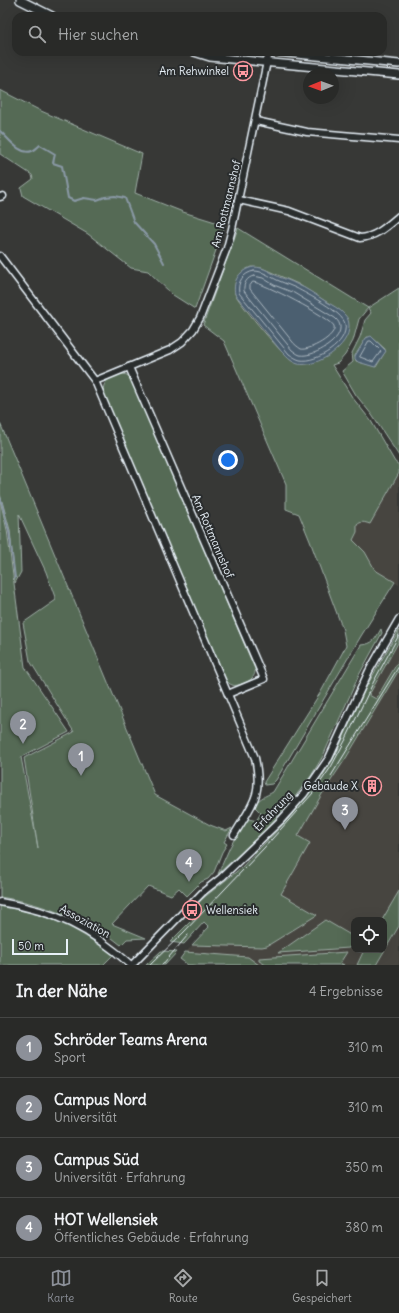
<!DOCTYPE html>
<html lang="de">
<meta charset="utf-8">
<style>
body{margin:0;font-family:Delius,sans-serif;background:#353634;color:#f1f3f6}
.controls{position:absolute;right:12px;bottom:12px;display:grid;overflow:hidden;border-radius:8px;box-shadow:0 4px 16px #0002}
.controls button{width:36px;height:36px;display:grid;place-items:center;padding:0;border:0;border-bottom:1px solid #454645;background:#292a28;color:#f1f3f6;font:20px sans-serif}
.compass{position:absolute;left:303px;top:68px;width:36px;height:36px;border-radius:50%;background:#292a28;box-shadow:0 4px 16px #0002;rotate:269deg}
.scale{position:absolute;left:12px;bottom:10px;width:56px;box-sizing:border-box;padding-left:4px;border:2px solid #e8f1f8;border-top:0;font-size:11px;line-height:14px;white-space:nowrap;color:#e8f1f8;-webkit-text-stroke:3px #2a2d2e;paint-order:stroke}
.you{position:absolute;left:228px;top:460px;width:14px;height:14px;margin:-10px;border:3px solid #fff;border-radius:50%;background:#1a73e8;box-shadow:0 0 0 6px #1a73e833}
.badge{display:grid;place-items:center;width:26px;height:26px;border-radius:50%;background:#8c9099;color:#fff;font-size:13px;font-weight:700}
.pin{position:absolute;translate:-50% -33px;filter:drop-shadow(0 1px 2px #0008)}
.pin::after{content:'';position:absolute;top:21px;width:14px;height:12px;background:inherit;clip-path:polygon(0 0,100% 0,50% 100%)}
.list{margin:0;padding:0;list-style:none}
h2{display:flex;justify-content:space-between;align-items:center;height:52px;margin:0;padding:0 16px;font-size:17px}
h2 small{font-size:13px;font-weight:400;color:#a5a7a8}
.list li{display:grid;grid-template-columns:26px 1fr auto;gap:12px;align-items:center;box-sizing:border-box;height:60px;padding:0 16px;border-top:1px solid #454645}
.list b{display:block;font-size:15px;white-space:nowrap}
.list p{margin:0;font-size:13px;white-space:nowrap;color:#a5a7a8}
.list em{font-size:13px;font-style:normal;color:#a5a7a8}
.icon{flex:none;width:22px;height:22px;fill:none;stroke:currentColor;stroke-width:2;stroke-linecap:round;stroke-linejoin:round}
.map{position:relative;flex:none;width:399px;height:965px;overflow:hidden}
.search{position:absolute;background:#292a28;box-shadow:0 4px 16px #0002;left:12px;right:12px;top:12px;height:44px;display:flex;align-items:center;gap:10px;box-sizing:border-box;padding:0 14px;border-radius:12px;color:#a5a7a8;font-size:15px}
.sheet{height:292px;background:#292a28}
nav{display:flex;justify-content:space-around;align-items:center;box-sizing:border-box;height:56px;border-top:1px solid #454645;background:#292a28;font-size:11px;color:#a5a7a8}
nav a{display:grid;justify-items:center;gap:2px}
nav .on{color:#8c9099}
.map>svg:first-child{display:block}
.built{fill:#47453f;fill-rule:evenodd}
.green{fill:#556a55;stroke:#9eaea6;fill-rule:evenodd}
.water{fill:#4c5f6f;stroke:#8a99a6}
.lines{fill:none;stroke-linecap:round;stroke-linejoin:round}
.shore{stroke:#aab7c1;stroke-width:1}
.stream{stroke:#8a99a6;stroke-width:2}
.minor-casing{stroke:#e8f1f8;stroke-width:9}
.tertiary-casing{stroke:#e8f1f8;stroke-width:10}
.minor{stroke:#2a2d2e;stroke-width:6}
.tertiary{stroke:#2a2d2e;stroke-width:7}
.tram{stroke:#e8f1f8;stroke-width:1}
.labels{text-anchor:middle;stroke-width:4;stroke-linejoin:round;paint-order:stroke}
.poi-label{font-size:11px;fill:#e8f1f8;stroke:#2a2d2e;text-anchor:end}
.street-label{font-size:11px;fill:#e8f1f8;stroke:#2a2d2e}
</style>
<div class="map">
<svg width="399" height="965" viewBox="0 0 399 965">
<rect width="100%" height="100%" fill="#373836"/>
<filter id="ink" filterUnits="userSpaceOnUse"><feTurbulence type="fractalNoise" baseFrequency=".025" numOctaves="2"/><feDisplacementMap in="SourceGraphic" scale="8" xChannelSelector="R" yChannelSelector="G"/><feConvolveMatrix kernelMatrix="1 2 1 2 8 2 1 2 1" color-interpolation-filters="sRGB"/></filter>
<g filter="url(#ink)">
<!-- built -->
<g class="built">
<polygon points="399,473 399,585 375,570 365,552 353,540 357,532 357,525 360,522 363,521 370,523"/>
<polygon points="399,641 399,660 376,700 369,695"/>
<path d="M399,670V965H188L180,959L209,927L204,922L336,774ZM354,920H384V950H354Z"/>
</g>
<!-- green -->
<g class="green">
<polygon points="0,90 41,111 142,154 135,193 183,212 225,225 195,309 173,295 148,271 131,268 88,234 23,196 21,188 33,179 32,175 0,154"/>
<path d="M238,228L368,308L399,288V456L372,415L356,395L342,371L353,362L352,353L360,337L365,320L371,313L368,308L359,319L353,341L345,355L338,363L332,365L352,397L371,421L395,462L399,465V473L370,524C364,522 361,521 357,525V532L353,540L365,552L375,570L395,582L361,636L276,780L272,784L265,785L264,782L322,690L346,646L343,630L310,541L299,514L286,509V484L224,341L203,325ZM251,267L262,268L298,284L341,311L329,355C317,361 308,365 294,362C285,359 241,305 235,294C233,281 239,272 251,267ZM367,337L373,338L385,349V352L376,367L356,361L355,356Z"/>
<path d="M120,374C126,374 129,375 132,380L255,669C255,672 255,675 252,678C249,682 237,687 232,685C227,683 226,679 224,675L105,398C100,382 107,380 120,374Z"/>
<path d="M0,423L155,795L210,825L226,831L232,828L224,842L227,844L222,852L214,872L208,879L201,882L187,896L179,888L171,895L148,886L112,924L146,938L127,939L121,945L103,931L85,919L82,923C53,909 32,902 0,897V500L7,530L25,667L69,732L21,757L38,848L24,758L74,732L30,661L23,623L56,600L46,572L19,514L21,572L15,583L10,530L0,494Z"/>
<path d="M381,629L382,633L359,675L323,756L311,776L294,798L265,830L218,874L230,847L244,822C248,819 251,819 256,821L261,813L255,807C256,799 266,796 273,792L361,645C374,644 375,639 381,629Z"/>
<polygon points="399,630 399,641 369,695 376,699 399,660 399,670 346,758 322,794 298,836 310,843 281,894 317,915 267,946 262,947 192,945 209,927 204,922 184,944 170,942 199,913 192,907 241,868 262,846 288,819 320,780 337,752 365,689"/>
<polygon points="399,891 399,926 376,965 357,965 364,950 384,950 384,920 382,920"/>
<path d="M0,906C47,914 74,926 113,955L103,965H0Z"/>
<polygon points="325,920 354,937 354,940 349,948 278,953"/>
<polygon points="161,951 177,952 165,965 146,965"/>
<polygon points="185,952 248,957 259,965 188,965 180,959"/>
<polygon points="347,952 340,963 344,965 266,965 259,961 259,958"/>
</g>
<!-- water -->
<g class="water">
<path d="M254,267C264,267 271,273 279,277C285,279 291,281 296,284C306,288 316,295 325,301C332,305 340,309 345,315C348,318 349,322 349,326C350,346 317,368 298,364C291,362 286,356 281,351L235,294C232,281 240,269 254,267Z"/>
<polygon points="371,336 386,351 375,367 358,362 355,359 355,356 366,338"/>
</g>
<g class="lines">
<!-- shore -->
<g class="shore">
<path d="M254,271C263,271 269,276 277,280C283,283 290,285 296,288C307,294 343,312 345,324C349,343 316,363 300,360C296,359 292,356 289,354L239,293C237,282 243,273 254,271Z"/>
<path d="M254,276L263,278L274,285L294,293L335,318C354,334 315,358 300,355C297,354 295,352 292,350L244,291C243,284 247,277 254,276Z"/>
<path d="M253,282C262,282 331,318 334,326C337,336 309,351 301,349C298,347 294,344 292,341L250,289V286Z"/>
<polygon points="369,341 371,341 381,351 373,362 360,357"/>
</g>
<!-- stream -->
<g class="stream">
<path d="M0,131C8,138 20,156 32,151C35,150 38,147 40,145L55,154L53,163L62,166L68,198L74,201L84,198L97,200L105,197L115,196L125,198L134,222L154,244L164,263"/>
<polyline points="0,497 9,531 15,578"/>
</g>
<defs>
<g id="minor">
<polyline points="256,121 307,132 399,140"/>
<polyline points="0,197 3,196"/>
<path d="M239,200L289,211L360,238C376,237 387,226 399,216"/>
<path d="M0,256L95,381L255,758C263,796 253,803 234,835"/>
<polyline points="129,367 264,679 228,694"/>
<polyline points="95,381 170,350 182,342 193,330 200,318 227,248 232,229 269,52"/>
<path d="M0,902C55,911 90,928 131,965"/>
<polyline points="132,965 203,892 222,877 281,820 304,794 329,758 369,671 399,619"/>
</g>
<g id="tertiary">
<polyline points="20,0 52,16"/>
<polyline points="194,52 210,57 399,75"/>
<polyline points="276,52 399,64"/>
</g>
</defs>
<!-- minor casing -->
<use href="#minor" class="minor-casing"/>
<!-- tertiary casing -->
<use href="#tertiary" class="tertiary-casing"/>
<!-- minor -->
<use href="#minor" class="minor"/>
<!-- tertiary -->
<use href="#tertiary" class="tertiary"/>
<!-- tram -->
<g class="tram">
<polyline points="331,776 399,666"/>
<polyline points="150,965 184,932 264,848 313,793 331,767 346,739 374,681 399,635"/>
<polyline points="162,965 188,935"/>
</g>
</g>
</g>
<!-- icons -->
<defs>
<symbol id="bus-ring" viewBox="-11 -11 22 22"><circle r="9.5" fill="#2a2d2e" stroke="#ff9aa2" stroke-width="1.5"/><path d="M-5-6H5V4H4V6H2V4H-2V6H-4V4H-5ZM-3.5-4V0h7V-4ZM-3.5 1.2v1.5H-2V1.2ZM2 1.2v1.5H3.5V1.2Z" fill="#ff9aa2"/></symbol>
<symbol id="building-ring" viewBox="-11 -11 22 22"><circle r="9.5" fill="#2a2d2e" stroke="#ff9aa2" stroke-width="1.5"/><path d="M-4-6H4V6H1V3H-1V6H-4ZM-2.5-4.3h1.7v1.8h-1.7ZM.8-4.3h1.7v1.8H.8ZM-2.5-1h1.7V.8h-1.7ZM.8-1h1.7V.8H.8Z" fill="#ff9aa2"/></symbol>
</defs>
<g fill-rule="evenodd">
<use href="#bus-ring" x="232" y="60" width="22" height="22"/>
<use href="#building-ring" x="361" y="775" width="22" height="22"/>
<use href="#bus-ring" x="181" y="899" width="22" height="22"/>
</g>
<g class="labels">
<!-- poi labels -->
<g class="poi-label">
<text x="229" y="75">Am Rehwinkel</text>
<text x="358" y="790">Gebäude X</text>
<text x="206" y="914" text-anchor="start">Wellensiek</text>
</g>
<!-- street labels -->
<g class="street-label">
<text transform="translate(226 204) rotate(-76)" y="4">Am Rottmannshof</text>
<text transform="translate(213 536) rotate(67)" y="4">Am Rottmannshof</text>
<text transform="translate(273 811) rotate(-46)" y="4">Erfahrung</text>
<text transform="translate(85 921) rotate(29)" y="4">Assoziation</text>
</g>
</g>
</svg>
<div class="controls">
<button><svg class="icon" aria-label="locate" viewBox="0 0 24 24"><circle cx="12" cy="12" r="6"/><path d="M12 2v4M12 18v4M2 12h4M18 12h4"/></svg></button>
</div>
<svg class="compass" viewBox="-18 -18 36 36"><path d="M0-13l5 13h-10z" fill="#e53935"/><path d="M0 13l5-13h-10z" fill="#a5a7a8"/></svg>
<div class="scale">50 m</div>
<div class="you"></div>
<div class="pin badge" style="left:81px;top:776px">1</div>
<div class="pin badge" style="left:23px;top:744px">2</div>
<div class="pin badge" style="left:345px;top:830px">3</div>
<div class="pin badge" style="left:189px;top:882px">4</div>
<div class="search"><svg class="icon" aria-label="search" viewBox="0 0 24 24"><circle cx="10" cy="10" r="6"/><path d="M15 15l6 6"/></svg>Hier suchen</div>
</div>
<section class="sheet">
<h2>In der Nähe<small>4 Ergebnisse</small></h2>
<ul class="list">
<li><span class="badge">1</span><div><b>Schröder Teams Arena</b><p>Sport</p></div><em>310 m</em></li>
<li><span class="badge">2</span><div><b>Campus Nord</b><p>Universität</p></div><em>310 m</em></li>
<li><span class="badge">3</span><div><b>Campus Süd</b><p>Universität · Erfahrung</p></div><em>350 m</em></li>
<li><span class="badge">4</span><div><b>HOT Wellensiek</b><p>Öffentliches Gebäude · Erfahrung</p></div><em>380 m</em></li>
</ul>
</section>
<nav>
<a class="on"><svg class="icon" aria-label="map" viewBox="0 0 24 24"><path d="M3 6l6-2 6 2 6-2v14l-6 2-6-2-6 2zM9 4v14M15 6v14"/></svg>Karte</a>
<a><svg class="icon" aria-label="directions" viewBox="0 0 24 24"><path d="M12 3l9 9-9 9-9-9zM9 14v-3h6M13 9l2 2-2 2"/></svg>Route</a>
<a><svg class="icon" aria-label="saved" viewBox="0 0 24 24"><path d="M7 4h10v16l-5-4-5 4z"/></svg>Gespeichert</a>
</nav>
